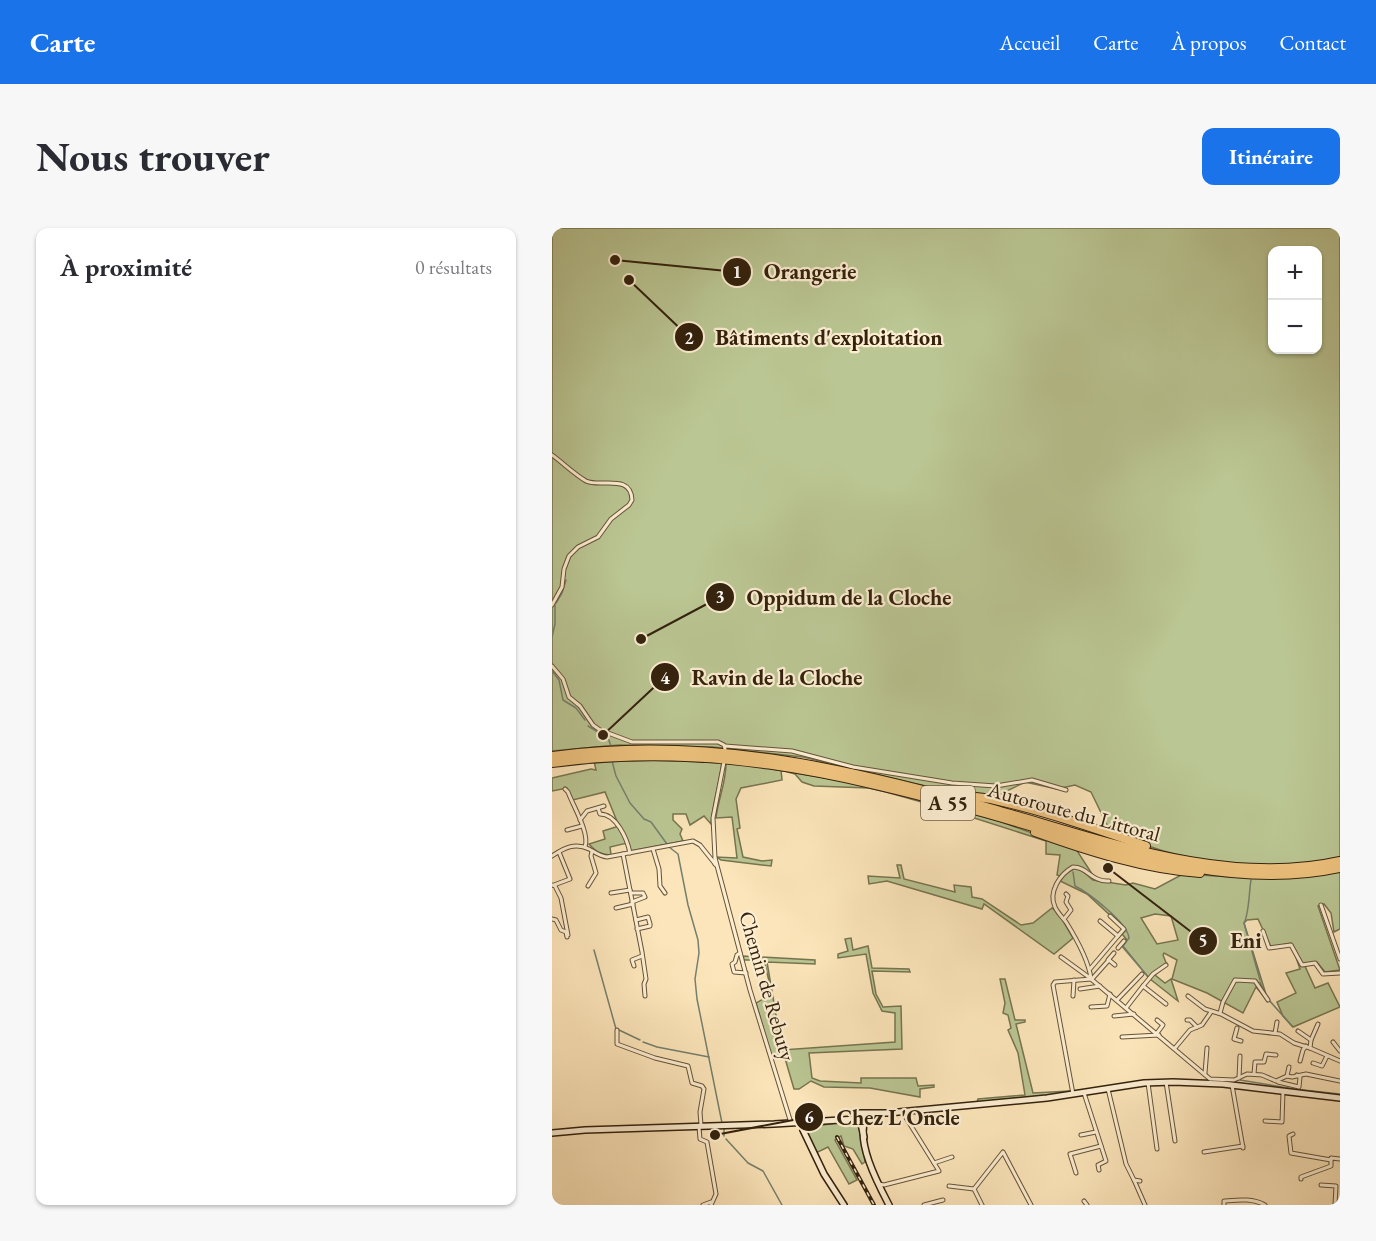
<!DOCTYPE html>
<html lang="fr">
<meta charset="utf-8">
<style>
body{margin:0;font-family:"EB Garamond",serif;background:#f7f7f7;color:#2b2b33}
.controls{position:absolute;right:18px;top:18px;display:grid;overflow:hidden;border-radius:12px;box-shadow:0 2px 4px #0004}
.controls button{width:54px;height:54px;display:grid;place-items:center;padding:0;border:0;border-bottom:2px solid #e1e1e2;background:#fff;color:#2b2b33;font:30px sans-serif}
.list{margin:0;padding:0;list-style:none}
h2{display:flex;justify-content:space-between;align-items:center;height:78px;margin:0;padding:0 24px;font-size:26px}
h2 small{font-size:20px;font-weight:400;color:#7c7c81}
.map{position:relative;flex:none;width:788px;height:977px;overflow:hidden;border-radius:12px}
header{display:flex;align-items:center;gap:36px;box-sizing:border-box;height:84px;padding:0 30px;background:#1a73e8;color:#fff}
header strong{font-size:28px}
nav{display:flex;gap:33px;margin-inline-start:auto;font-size:21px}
.intro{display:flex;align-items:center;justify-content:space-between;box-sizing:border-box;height:144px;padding:0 36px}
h1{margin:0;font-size:42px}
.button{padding:15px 27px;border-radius:12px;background:#1a73e8;color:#fff;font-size:21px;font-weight:700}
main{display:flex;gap:36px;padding:0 36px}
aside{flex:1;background:#fff;border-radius:12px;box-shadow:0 2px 4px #0004}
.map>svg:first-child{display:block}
.green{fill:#bac693;stroke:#767450;stroke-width:1.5;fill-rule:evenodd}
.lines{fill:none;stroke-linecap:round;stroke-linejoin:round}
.stream{stroke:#74806d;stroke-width:1.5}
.street-casing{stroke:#655338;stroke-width:5}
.secondary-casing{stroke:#33220d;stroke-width:8}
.highway-casing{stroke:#33220d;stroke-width:10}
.street{stroke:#fdeed2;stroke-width:3}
.secondary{stroke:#fdeed2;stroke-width:5}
.highway{stroke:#eec27d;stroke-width:8}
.rail-casing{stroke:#33220d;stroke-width:4}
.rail{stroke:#fdeed2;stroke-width:1.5;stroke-dasharray:4.5;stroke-linecap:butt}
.labels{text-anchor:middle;stroke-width:4.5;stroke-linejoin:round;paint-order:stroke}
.shield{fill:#fdeed2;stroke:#705f48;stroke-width:1.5}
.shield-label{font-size:20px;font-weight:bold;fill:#33220d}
.street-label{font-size:21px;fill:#33220d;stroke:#fdeed2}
.leader{fill:none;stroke:#33220d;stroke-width:2}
.callout-dot{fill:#33220d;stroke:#fdeed2;stroke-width:2}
.mark-label{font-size:18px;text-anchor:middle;font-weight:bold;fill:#fff}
.callout-label{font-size:22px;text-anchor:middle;font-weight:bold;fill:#33220d;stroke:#fdeed2;stroke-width:4.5;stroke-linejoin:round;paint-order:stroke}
</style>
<header>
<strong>Carte</strong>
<nav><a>Accueil</a><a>Carte</a><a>À propos</a><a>Contact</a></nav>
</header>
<div class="intro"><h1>Nous trouver</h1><a class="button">Itinéraire</a></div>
<main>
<aside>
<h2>À proximité<small>0 résultats</small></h2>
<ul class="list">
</ul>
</aside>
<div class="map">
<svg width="788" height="977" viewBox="0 0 788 977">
<rect width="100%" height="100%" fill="#fce5ba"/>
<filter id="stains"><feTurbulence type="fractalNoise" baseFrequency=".00333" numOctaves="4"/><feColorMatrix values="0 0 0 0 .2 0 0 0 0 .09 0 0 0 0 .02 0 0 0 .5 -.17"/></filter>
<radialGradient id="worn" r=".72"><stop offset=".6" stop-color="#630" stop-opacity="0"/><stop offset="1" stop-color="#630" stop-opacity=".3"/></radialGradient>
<!-- green -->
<g class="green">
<path d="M0,0H788V631C722,647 619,635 560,602L556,599L539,564L523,557L505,561L473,554L443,569L399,564L251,529L161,519L67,517L0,523ZM720,22H766V122H720Z"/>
<path d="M79,530L170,533C168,554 161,574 159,596L152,588L138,597L134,586H121V592L130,601L128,606L131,613L79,623L75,615L58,619L59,627C49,627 44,624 37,616L53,611L51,603L67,598L53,564L21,572L15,560L0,563V550L39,541L44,542L42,533Z"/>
<path d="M174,533L320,558L447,593L524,621L542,649C528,638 521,635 508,648L505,647L508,627L494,626V613L391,580L334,564L317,560L262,558L250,554L243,546L229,542L230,552L189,560L184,571L188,600L185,601L191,629L210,633L220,632L219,638L169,632L165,629L185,630L180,589L164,590C166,571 175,552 174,533Z"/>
<polygon points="345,637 349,637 352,651 403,664 402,657 419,659 420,669 430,671 469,697 481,695 500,680 507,686 521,710 502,726 432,676 430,681 335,653 317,656 316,648 348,650"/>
<path d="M523,640L528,641L541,652L574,657L581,655L603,661L631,646L697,650L788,643V701L782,704L779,685L772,676L766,678L788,742L773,744L765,734L752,736L763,760L776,755L788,779L741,799L731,788L725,774L744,765L734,745L748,741L739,715L719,719L706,691L695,692L692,695L716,773L704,759L691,785L655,765L620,751L625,732L612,725L611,727L615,737L603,747L613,755L619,751L626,773L598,751L569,717L575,712L570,706L574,702L535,666L508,653L513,646ZM603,686L619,688L626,712L605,716L589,690Z"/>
<polygon points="299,710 301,722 316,718 320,740 357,741 358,744 320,743 324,766 331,779 349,778 350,821 257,825 260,850 268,853 309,855 309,850 364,850 366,858 382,857 382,859 368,861 368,869 318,860 272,859 259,853 247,861 242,861 232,827 219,827 204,775 220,766 212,732 192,732 191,728 263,732 263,736 215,734 230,822 343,814 343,785 330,783 321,765 314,726 286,730 286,726 296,723 293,711"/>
<polygon points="448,751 453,751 463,792 473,792 473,794 464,796 481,865 518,863 520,865 425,874 426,871 473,867 466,825 456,802 459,800 456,787 451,785 453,775"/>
<polygon points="302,892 307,896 313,934 310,936 301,921 292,918 289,908 283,912 305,952 297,956 276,919 266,924 263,922 253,900"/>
</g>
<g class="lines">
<!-- stream -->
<g class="stream">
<polyline points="4,375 10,365 14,352"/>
<polyline points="0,409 3,396 3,377"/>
<polyline points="0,443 7,452 11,472 24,480 33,492"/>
<polyline points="36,498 56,510 59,518"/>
<polyline points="60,533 64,548 78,575 92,591 99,594 115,616"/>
<polyline points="117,619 126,626 136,677 146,712 147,725 143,751 145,771 170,895"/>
<path d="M521,644L523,658C537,665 576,695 577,710L571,718L596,749"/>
<path d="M699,652C697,663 697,687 692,695L708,752"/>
<polyline points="42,722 64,801"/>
<polyline points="708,754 711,762"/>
<polyline points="716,771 740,798"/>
<polyline points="67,802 88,812"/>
<polyline points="91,814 105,819 157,829"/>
<polyline points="688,852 742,861 788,866"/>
<polyline points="172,901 172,908"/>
<polyline points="174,911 196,935 211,943 230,977"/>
</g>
<defs>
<g id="street">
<path d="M0,227C11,235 22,246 34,253C48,260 79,245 80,272L77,277L59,291L46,309L26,319L17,328L12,341L10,359L0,377"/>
<polyline points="0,438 11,451 17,469 28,478 41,497 48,502 80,514 166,514 172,517 173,521"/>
<polyline points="173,518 240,523 301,539 400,555 444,558 480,552 514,562"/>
<path d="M13,561L16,564C21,578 38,605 33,619"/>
<path d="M46,580L48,586C64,586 75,610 78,625"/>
<polyline points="28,592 35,583 52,578"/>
<polyline points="15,602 30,598"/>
<polyline points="101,621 107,641 108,658 113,665"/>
<polyline points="71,626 90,724 94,751 92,756 93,768"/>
<path d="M0,628C12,620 23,614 37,621C43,624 47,628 55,629L141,613L148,617L164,637"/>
<polyline points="163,630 161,590 172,534"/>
<polyline points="163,636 163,630 198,762 239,895"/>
<polyline points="0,657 3,658 9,670 16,707"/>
<polyline points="2,657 18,651 7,624"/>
<polyline points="36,658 44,645 39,628 40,623"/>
<polyline points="59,665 78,662"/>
<polyline points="79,665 91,665 93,669 80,674"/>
<polyline points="769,677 788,731"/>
<polyline points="64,680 81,676"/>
<polyline points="558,688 572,701 566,708"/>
<polyline points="0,691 4,692 9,702 14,704 15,709"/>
<polyline points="512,691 519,682 514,674 516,668 514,666"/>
<polyline points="84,692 96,689 98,696 98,698 85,701"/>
<polyline points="711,703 717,720 739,717 750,737 763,735 771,746 788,745"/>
<polyline points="566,720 572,713"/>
<polyline points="188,725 185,727 183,734 180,736 182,744 194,745"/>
<polyline points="509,729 538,750"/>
<polyline points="556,732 562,725"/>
<polyline points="82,738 80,732 90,728"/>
<polyline points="538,741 566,708 548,693"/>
<path d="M539,750C536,731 524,710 514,694C510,689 505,684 503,679C496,664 508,646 521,639C536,639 539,654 557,653"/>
<polyline points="540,751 557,732 563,737"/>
<polyline points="591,758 601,746 614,737"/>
<polyline points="528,761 548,758"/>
<polyline points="521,768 522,752"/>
<polyline points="636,768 653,781 669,786 701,803 728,806 742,815 758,820 788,833"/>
<polyline points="565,772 590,746"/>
<polyline points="539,779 555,778 558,766"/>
<polyline points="574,780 591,758 614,776"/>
<polyline points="668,785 671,774 683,752 703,753 716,772"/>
<polyline points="562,788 582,786"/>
<polyline points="635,792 638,792 645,799"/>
<polyline points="685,800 682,811 689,813"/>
<polyline points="65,802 65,816 103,830 136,838 140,855 150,858 152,861 148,884 149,897"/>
<polyline points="746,803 759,812"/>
<polyline points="605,805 611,797 605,792"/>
<polyline points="723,805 725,794"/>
<polyline points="570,809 607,807"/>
<polyline points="781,814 788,823"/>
<polyline points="623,820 638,802 650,797 659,784"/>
<polyline points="758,820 759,812 766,796"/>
<polyline points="748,833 751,822 754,818"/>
<polyline points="761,835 770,838 775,828"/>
<polyline points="653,845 655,820"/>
<polyline points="702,846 703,834 712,834 714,826 724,827"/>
<polyline points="735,848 737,839"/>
<polyline points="687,850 688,828"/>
<polyline points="614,854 623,913"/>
<polyline points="726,854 747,859 748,849 745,847"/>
<polyline points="596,855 605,921"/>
<polyline points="680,857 691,920"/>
<polyline points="556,861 574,936 582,952 588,953"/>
<polyline points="532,865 554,933 546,937 547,942"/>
<polyline points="521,866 501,757 503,754 539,751 658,851 682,852 695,846 710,847 724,853 735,848 740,849 754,846 788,853"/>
<polyline points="713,893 730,894 731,863"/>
<polyline points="147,899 148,911 155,914 164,966 159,977"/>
<polyline points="741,906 737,908 739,925 779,932 779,930 788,931"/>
<polyline points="529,907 544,904"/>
<polyline points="652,924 691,918"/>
<polyline points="382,935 400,929"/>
<polyline points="524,945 518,926 549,918"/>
<polyline points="749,951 749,949 779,938 779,932"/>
<polyline points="582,952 593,977"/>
<polyline points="327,956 332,957 387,943 351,885"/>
<polyline points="769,957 784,958 783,977"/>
<polyline points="397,958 422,961"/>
<polyline points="422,961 451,924 479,977"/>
<polyline points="422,961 430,977"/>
<polyline points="532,973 535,977"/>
<polyline points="151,977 159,974"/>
<polyline points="372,977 391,972"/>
<path d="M672,977V973C686,972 700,970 713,977"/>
</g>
<g id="secondary">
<path d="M314,890C303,913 326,956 337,977"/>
<polyline points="251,902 272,946 292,977"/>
<polyline points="0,905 33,902 222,896 305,891"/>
<polyline points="312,909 309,896 305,891 308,885 336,885 495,870 592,855 621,854 671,856 788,870"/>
</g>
<g id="highway">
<path d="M0,528C152,507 292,539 438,580C549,611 672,659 788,633"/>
<path d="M0,535C154,514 282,544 429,584C541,615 671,666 788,640"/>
<path d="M407,567C419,569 431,569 443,572C495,584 545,601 594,618"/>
<path d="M483,604C536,623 592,641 648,645"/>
</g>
</defs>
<!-- street casing -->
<use href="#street" class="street-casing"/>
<!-- secondary casing -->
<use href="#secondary" class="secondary-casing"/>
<!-- highway casing -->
<use href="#highway" class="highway-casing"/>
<!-- street -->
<use href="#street" class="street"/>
<!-- secondary -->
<use href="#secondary" class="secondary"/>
<!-- highway -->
<use href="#highway" class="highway"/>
<defs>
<polyline id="rail" points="285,909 322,977"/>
</defs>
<!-- rail casing -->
<use href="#rail" class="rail-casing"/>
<!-- rail -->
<use href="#rail" class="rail"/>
</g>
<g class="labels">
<!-- shield labels -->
<rect class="shield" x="369" y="558" width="54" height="34" rx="4.5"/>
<g class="shield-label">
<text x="396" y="582">A 55</text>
</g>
<!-- street labels -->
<g class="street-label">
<text transform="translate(522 584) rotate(15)" y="7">Autoroute du Littoral</text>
<text transform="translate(215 758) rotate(74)" y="7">Chemin de Rebuty</text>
</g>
</g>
<!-- callouts -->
<path class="leader" d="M63 32L185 44M77 52L137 109M89 411L168 369M51 507L113 449M556 640L651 713M163 907L257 889"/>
<g class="callout-dot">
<circle cx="63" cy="32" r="6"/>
<circle cx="77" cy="52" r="6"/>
<circle cx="89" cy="411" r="6"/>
<circle cx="51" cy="507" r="6"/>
<circle cx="556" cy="640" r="6"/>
<circle cx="163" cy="907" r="6"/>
<circle cx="185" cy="44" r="15"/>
<circle cx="137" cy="109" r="15"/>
<circle cx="168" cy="369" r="15"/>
<circle cx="113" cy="449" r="15"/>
<circle cx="651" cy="713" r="15"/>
<circle cx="257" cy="889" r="15"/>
</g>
<g class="mark-label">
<text x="185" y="50">1</text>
<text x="137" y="116">2</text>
<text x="168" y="375">3</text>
<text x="113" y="456">4</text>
<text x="651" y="719">5</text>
<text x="257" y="895">6</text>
</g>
<g class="callout-label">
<text x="258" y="51">Orangerie</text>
<text x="277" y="117">Bâtiments d'exploitation</text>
<text x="297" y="377">Oppidum de la Cloche</text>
<text x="225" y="457">Ravin de la Cloche</text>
<text x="694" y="720">Eni</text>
<text x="346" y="897">Chez L'Oncle</text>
</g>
<rect width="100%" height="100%" filter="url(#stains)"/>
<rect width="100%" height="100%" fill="url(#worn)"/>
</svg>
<div class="controls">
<button>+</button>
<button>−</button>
</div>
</div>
</main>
